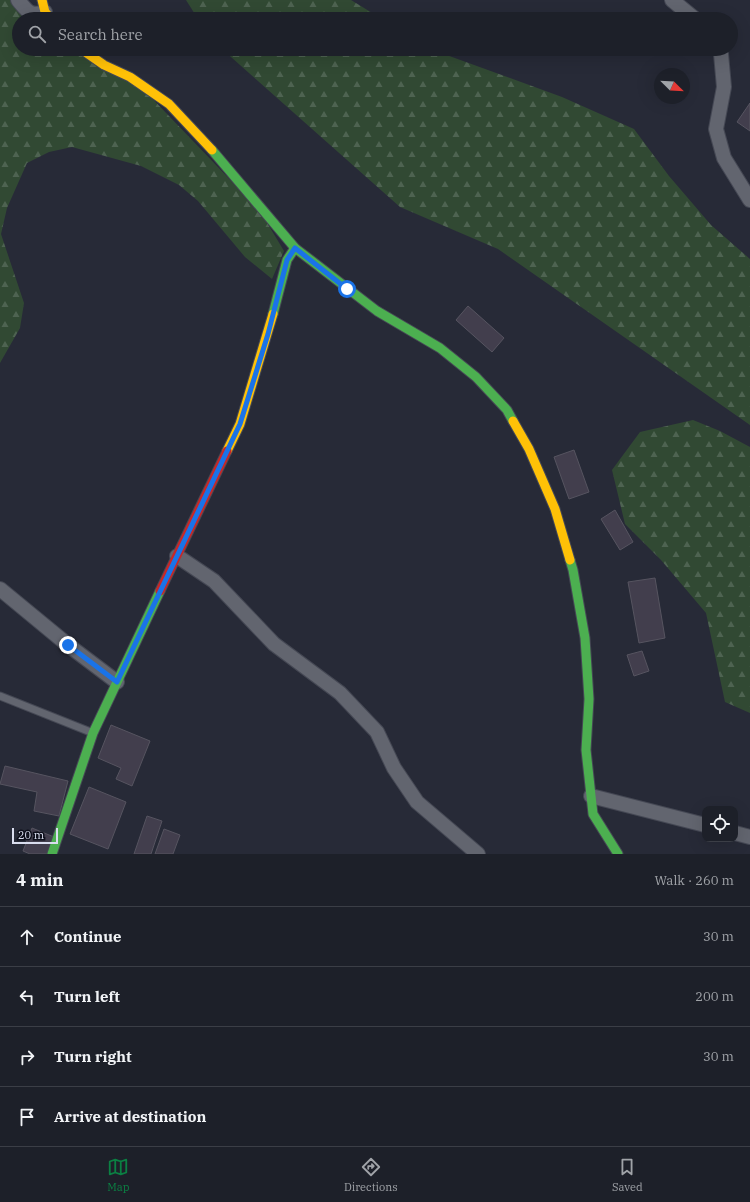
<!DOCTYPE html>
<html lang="en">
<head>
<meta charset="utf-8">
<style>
  :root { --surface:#1d2029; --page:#2a2d35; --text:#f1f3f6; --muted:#a0a3a8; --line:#3b3e46; --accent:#0b8043 }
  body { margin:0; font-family:"IBM Plex Serif",serif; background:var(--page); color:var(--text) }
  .controls { position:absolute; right:12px; bottom:12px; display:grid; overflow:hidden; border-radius:8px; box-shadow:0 4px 16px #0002 }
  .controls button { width:36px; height:36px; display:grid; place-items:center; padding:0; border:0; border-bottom:1px solid var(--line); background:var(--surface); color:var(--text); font:20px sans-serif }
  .compass { position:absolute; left:654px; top:68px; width:36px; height:36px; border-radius:50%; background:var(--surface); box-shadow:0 4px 16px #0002; rotate:114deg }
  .scale { position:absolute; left:12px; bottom:10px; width:46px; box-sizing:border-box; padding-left:4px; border:2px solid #d9ddee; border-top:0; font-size:11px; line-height:14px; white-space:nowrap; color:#d9ddee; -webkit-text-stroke:3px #0d0f1a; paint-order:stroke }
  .stop { position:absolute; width:12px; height:12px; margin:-9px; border:3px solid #1a73e8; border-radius:50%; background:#fff }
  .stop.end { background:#1a73e8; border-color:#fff; box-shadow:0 1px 4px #0008 }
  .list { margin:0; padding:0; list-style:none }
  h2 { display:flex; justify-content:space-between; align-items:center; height:52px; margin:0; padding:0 16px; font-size:17px }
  h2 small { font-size:13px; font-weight:400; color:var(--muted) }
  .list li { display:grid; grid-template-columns:26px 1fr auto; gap:12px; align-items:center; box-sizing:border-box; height:60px; padding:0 16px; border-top:1px solid var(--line) }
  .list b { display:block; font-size:15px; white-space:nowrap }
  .list em { font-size:13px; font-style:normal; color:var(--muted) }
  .icon { flex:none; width:22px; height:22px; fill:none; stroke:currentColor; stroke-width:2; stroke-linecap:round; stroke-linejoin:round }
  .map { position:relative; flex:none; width:750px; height:854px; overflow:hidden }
  .search { position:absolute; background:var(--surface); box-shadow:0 4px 16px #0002; left:12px; right:12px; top:12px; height:44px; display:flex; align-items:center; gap:10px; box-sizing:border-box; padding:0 14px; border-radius:22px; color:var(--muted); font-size:15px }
  .sheet { height:292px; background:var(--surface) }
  nav { display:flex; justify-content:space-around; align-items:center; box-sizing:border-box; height:56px; border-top:1px solid var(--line); background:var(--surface); font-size:11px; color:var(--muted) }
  nav a { display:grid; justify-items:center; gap:2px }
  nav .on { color:var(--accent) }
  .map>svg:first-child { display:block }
  .forest { fill:url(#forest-firs) }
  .building { fill:#423e4d; stroke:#565460 }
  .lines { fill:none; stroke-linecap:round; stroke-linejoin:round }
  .lane-casing { stroke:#454854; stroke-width:9 }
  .street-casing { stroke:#454854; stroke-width:16 }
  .fast-casing { stroke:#454854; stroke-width:11 }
  .slow-casing { stroke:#454854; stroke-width:11 }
  .jam-casing { stroke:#454854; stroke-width:11 }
  .lane { stroke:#62656f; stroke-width:7 }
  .street { stroke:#62656f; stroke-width:14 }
  .fast { stroke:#4caf50; stroke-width:9 }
  .slow { stroke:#ffc107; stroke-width:9 }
  .jam { stroke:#c62828; stroke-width:9 }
  .route { stroke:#1a73e8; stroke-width:5 }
</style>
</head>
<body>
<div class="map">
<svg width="750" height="854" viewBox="0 0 750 854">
  <defs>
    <pattern id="forest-firs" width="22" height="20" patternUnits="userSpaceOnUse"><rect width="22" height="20" fill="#314933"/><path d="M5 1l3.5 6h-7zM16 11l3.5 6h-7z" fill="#4e6351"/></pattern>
  </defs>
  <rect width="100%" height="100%" fill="#272a37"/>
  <!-- forest -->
  <g class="forest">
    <path d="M0,0H27L42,19H19V49H72L146,92L260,211L284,251L272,279L245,257L198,201L179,185L141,166L72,147L49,152L27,163L7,208L1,234L24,303L20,328L0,363Z"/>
    <path d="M186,0H351L382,19H198Z"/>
    <path d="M222,49H430L562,97L634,129L669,176L711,225L750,259V425L498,249L400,207Z"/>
    <path d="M693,420L720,431L750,447V713L725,702L706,613L661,560L625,524L612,470L640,432Z"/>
  </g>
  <!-- building -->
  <g class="building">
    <path d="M750,103V131L737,122Z"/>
    <path d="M468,306L504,338L492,352L456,320Z"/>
    <path d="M574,450L589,492L569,499L554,457Z"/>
    <path d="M615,510L633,542L620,550L601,519Z"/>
    <path d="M655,578L665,638L639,643L628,582Z"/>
    <path d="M642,651L649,671L634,676L627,655Z"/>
    <path d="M111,725L150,741L132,786L116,779L121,768L98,758Z"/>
    <path d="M5,766L68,781L59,816L34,811L37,792L0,784Z"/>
    <path d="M89,787L126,802L108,849L70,834Z"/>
    <path d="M147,816L162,821L151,854H134Z"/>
    <path d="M32,828L54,837L47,854H30L23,851Z"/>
    <path d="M164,829L180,835L173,854H155Z"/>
  </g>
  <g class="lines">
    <defs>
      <path id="lane" d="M0,696L93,733"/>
      <g id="street">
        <path d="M18,0C27,11 30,17 45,12"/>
        <path d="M672,0L695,19"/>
        <path d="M718,49L721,54L724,87L716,129L724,158L750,200"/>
        <path d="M177,556L214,581L274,644L340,693L377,732L394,768L417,802L478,854"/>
        <path d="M0,589L68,645L117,682"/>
        <path d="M591,796L705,825"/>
        <path d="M735,833L750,837"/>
      </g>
      <g id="fast">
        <path d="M212,150L295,248L377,311L440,348L476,377L507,410L513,421"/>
        <path d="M273,314L287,260L295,248"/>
        <path d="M570,560L573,570L585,638L589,699L586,750L593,814L618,854"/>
        <path d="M52,854L93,733L160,591"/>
      </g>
      <g id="slow">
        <path d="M42,0L45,12L51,19"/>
        <path d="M81,49L104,65L130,77L169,104L212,150"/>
        <path d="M513,421L529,449L555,509L570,560"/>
        <path d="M227,451L240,424L273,314"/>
      </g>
      <path id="jam" d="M160,591L227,451"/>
    </defs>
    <!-- lane casing -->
    <use href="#lane" class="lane-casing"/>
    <!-- street casing -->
    <use href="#street" class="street-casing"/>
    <!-- fast casing -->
    <use href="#fast" class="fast-casing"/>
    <!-- slow casing -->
    <use href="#slow" class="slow-casing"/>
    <!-- jam casing -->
    <use href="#jam" class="jam-casing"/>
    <!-- lane -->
    <use href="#lane" class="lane"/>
    <!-- street -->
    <use href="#street" class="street"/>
    <!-- fast -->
    <use href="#fast" class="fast"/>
    <!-- slow -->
    <use href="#slow" class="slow"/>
    <!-- jam -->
    <use href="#jam" class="jam"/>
  </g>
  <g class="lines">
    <!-- route -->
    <path class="route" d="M68,645L117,682L240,424L268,334L287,260L295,248L347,289"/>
  </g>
</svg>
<div class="controls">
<button><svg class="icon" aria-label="locate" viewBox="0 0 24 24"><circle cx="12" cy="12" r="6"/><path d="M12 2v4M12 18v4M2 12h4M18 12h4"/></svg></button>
</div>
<svg class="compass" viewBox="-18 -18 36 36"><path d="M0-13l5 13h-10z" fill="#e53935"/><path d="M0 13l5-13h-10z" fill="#a0a3a8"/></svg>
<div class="scale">20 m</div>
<div class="stop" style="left:347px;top:289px"></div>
<div class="stop end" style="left:68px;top:645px"></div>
<div class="search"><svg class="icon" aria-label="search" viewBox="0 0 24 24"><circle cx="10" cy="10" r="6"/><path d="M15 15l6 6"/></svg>Search here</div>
</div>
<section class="sheet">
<h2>4 min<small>Walk · 260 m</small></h2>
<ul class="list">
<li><svg class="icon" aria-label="ahead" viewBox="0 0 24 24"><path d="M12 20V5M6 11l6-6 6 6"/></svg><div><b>Continue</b></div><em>30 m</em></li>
<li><svg class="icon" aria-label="left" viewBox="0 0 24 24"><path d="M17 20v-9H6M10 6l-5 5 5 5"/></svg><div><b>Turn left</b></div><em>200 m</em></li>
<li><svg class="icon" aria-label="right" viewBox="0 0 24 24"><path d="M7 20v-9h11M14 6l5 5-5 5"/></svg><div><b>Turn right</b></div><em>30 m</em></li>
<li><svg class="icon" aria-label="arrive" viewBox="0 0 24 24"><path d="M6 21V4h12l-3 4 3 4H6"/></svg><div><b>Arrive at destination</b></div></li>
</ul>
</section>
<nav>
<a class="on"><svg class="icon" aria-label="map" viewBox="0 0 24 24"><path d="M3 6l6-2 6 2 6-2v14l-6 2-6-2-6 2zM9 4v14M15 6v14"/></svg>Map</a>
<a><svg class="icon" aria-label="directions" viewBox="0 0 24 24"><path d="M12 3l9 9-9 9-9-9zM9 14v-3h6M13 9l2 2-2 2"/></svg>Directions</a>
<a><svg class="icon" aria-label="saved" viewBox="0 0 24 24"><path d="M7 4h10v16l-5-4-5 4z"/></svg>Saved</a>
</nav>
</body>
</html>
